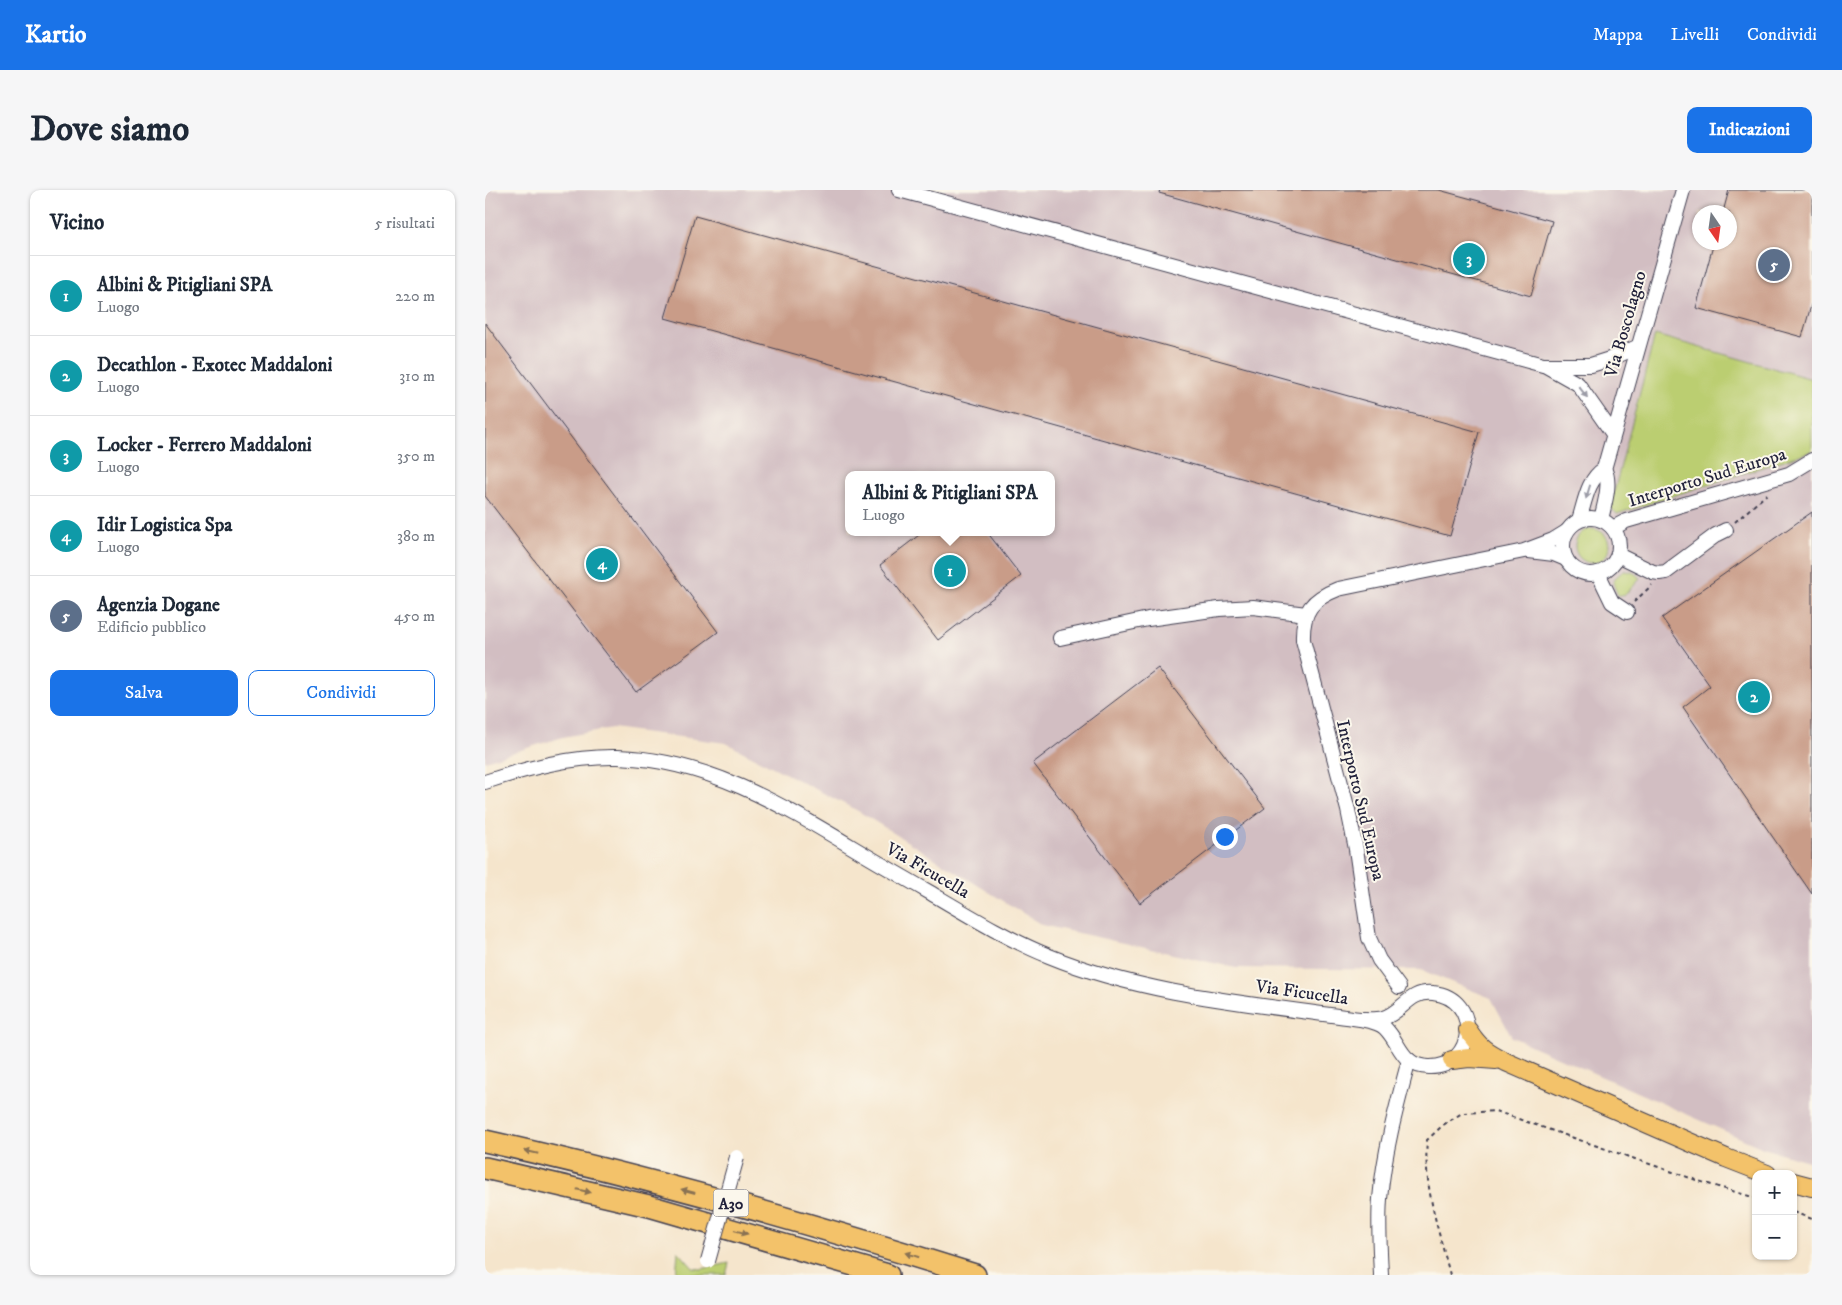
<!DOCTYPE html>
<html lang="it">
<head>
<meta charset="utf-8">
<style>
  :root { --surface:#fff; --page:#f6f6f7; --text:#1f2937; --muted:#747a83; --line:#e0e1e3; --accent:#1a73e8 }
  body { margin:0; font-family:"IM FELL DW Pica",serif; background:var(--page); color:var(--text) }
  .controls { position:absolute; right:15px; bottom:15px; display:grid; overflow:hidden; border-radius:10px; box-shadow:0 1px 4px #0004 }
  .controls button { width:45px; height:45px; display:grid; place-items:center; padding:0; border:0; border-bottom:1px solid var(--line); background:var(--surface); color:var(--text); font:25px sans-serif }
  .compass { position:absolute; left:1207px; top:15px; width:45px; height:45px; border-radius:50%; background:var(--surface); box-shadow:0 1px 4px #0004; rotate:167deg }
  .you { position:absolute; left:739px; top:646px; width:18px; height:18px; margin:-12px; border:4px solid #fff; border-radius:50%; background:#1a73e8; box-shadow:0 0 0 8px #1a73e833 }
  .badge { display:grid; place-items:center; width:32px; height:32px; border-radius:50%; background:var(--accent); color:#fff; font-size:16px; font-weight:700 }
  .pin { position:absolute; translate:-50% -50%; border:2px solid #fff; box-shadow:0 1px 5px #0006 }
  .popup { position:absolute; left:360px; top:281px; width:210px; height:65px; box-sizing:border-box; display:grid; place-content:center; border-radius:10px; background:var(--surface); filter:drop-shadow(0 1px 4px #0005); font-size:16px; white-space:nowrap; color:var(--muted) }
  .popup b { font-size:19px; color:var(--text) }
  .popup::after { content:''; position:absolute; left:50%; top:100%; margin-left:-10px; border:10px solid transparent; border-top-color:var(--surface) }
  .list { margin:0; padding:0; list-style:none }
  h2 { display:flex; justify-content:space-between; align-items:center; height:65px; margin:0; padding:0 20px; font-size:21px }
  h2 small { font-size:16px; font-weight:400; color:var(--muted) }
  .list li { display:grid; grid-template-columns:32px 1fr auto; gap:15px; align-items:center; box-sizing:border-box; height:80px; padding:0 20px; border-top:1px solid var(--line) }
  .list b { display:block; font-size:19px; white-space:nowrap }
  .list p { margin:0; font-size:16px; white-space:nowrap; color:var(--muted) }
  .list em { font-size:16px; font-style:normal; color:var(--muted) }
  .actions { display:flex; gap:10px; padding:15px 20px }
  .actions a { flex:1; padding:11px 0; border:1px solid var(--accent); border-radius:10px; text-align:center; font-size:18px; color:var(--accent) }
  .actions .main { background:var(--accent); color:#fff }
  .map { position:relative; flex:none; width:1327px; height:1085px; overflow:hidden; border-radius:10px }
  header { display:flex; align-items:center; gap:30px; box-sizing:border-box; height:70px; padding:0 25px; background:var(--accent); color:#fff }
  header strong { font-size:24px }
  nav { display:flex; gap:28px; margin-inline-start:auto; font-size:18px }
  .intro { display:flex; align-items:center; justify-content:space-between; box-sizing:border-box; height:120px; padding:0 30px }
  h1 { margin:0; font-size:35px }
  .button { padding:12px 22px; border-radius:10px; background:var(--accent); color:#fff; font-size:18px; font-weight:700 }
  main { display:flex; gap:30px; padding:0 30px }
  aside { flex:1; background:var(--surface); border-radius:10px; box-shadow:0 1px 4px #0004 }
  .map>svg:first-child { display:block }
  .industrial { fill:#d2bec2; fill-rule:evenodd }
  .green { fill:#bbce71; stroke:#6e7856 }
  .building { fill:#c99c88 }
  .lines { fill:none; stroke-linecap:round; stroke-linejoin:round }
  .minor-casing { stroke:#423f51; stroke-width:16 }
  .major-casing { stroke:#423f51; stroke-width:20 }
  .highway-casing { stroke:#423f51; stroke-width:24 }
  .path { stroke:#423f51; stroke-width:2; stroke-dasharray:4 4; stroke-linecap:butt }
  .minor { stroke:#fff; stroke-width:14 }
  .major { stroke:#f3c26a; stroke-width:18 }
  .highway { stroke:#f3c26a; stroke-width:21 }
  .minor-bridge-casing { stroke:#423f51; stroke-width:16; stroke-linecap:butt }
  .minor-bridge { stroke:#fff; stroke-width:14 }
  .oneway { fill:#9c9ca7 }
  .oneway2 { fill:#8a7252 }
  .labels { text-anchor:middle; stroke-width:4; stroke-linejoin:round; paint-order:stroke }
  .shield { fill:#fbf7ec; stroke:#636270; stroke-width:1 }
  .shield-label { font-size:16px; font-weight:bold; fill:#22223b }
  .street-label { font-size:18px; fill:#22223b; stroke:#fbf7ec }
</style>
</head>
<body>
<header>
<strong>Kartio</strong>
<nav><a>Mappa</a><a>Livelli</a><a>Condividi</a></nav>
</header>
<div class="intro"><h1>Dove siamo</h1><a class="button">Indicazioni</a></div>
<main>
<aside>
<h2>Vicino<small>5 risultati</small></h2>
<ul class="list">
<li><span class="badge" style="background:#0f9aa8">1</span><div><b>Albini &amp; Pitigliani SPA</b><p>Luogo</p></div><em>220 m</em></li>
<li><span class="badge" style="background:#0f9aa8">2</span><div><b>Decathlon - Exotec Maddaloni</b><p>Luogo</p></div><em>310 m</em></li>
<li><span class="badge" style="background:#0f9aa8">3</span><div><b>Locker - Ferrero Maddaloni</b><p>Luogo</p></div><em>350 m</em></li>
<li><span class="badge" style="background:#0f9aa8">4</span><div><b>Idir Logistica Spa</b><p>Luogo</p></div><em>380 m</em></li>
<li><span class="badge" style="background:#5c6f8a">5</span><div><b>Agenzia Dogane</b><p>Edificio pubblico</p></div><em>450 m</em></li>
</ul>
<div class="actions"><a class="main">Salva</a><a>Condividi</a></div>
</aside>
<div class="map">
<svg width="1327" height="1085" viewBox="0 0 1327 1085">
  <rect width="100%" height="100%" fill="#fbf7ec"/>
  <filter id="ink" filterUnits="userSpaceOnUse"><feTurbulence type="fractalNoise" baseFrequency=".02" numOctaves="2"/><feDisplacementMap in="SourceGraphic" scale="10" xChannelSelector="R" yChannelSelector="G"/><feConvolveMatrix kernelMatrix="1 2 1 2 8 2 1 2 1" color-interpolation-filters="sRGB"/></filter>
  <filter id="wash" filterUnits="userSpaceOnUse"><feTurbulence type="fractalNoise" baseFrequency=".0096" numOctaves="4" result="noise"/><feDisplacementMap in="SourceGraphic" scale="20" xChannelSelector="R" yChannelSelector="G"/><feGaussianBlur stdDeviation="1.12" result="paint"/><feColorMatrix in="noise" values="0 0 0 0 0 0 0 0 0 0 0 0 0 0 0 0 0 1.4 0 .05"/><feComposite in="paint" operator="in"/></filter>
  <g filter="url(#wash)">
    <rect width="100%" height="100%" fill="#f5e5cc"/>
    <!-- industrial -->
    <path class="industrial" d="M0,0H1327V972L1278,958L1027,847L1006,808L936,780L751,778L557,735L373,621L241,553L127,538L78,547L0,571ZM1214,22H1244V52H1214ZM364,285H566V342H364Z"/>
    <!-- green -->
    <g class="green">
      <path d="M1170,145L1327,189V261L1132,324L1125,317Z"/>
      <circle cx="1107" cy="356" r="17"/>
      <path d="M1139,381C1145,381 1152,383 1155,389L1139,406L1133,405C1127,393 1126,389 1139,381Z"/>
      <path d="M193,1061L208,1078L216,1079L244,1073L241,1085H191Z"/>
    </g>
    <g id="blocks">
      <!-- building -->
      <g class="building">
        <path d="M675,0H954L1067,31L1046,106L674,3Z"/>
        <path d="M1244,0H1327V112L1317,147L1211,118L1229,52H1244V22H1238Z"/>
        <path d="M210,26L994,242L965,346L180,128Z"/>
        <path d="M0,133L233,442L151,502L0,306Z"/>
        <path d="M1327,322V704L1198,517L1225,496L1177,428Z"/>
        <path d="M438,342H502L536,386L453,450L395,375Z"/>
        <path d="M673,478L780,618L655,713L548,573Z"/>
      </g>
    </g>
  </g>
  <g filter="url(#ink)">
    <use href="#blocks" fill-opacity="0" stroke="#423f51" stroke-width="1"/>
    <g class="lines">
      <defs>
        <g id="minor">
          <path d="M414,0L1058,175H1106L1125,169L1152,157"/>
          <path d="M1061,176L1093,194L1128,244"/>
          <circle cx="1106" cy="356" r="28"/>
          <path d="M1094,330C1100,312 1102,290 1119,279L1198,0"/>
          <path d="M1116,330C1119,315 1127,292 1119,279"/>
          <path d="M1128,338L1141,331L1304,284L1327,270"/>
          <path d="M1044,361L1069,364L1081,369"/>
          <path d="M1133,365L1168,382L1174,383L1181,382L1231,345L1241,340"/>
          <path d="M1113,383L1127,412L1142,422"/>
          <path d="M575,448L663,429L734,419L768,417L821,424"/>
          <path d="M0,592C43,578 87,566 133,567C221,570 294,613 367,657C392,672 418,687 444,702C483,725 522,749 564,766C662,806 771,814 875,829C883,831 894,832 900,838C916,854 916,876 944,877C991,878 997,808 948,803C924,800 917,823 898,828C891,830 882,829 875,829"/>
          <path d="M914,797L894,770L884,748L871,659L863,620L818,450C817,421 827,409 853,399L1039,361L1068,350L1081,342"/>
          <path d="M896,1085C895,1059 893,1034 895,1009C899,962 912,915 924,870"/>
        </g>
        <g id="major">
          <path d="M983,840C995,859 1002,862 1021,872L1241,968L1282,984"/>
          <path d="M967,870L984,868L1011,870"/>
          <path d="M1308,992L1327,997"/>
        </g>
        <g id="highway">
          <path d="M0,951C165,988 328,1034 490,1085"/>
          <path d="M0,978L164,1016L403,1085"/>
        </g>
      </defs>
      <!-- minor casing -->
      <use href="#minor" class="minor-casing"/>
      <!-- major casing -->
      <use href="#major" class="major-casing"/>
      <!-- highway casing -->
      <use href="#highway" class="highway-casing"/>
      <!-- path -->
      <g class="path">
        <path d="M1250,332L1282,304"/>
        <path d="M1149,412L1167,395"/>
        <path d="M1308,1022L1327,1029"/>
        <path d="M965,1085C954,1041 938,996 942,950L958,935L977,923L1010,921L1220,993L1271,1008"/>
      </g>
      <!-- minor -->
      <use href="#minor" class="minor"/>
      <!-- major -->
      <use href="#major" class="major"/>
      <!-- highway -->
      <use href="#highway" class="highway"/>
      <defs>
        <path id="minor-bridge" d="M223,1071L252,967"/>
      </defs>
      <!-- minor-bridge casing -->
      <use href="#minor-bridge" class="minor-bridge-casing"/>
      <!-- minor-bridge -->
      <use href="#minor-bridge" class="minor-bridge"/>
    </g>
    <!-- one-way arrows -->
    <defs><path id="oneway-solid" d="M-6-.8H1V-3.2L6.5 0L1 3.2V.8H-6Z" transform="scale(1.25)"/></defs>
    <g class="oneway">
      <use href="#oneway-solid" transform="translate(1098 202) rotate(52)"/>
      <use href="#oneway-solid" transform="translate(1103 302) rotate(107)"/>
    </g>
    <g class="oneway2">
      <use href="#oneway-solid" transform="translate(46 962) rotate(-167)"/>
      <use href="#oneway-solid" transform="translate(99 1001) rotate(13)"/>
      <use href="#oneway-solid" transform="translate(203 1001) rotate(-165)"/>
      <use href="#oneway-solid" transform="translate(256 1042) rotate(16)"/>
      <use href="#oneway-solid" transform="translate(427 1065) rotate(-163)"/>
    </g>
  </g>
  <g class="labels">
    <!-- shield labels -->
    <rect class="shield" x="228.5" y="999.5" width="35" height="27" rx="4"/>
    <g class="shield-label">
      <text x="246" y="1019">A30</text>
    </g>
    <!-- street labels -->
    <g class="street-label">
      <text transform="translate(1140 134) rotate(-74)" y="6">Via Boscolagno</text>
      <text transform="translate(1222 287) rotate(-17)" y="6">Interporto Sud Europa</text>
      <text transform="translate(876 610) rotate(77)" y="6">Interporto Sud Europa</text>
      <text transform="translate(443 680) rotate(30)" y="6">Via Ficucella</text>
      <text transform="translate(817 802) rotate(8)" y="6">Via Ficucella</text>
    </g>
  </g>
</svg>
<div class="controls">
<button>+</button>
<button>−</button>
</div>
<svg class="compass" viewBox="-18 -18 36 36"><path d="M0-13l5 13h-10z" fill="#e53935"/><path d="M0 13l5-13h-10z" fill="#747a83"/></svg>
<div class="you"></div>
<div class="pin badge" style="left:465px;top:381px;background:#0f9aa8">1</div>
<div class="popup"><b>Albini &amp; Pitigliani SPA</b>Luogo</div>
<div class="pin badge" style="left:1269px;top:507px;background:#0f9aa8">2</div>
<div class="pin badge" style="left:984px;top:69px;background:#0f9aa8">3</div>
<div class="pin badge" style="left:117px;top:374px;background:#0f9aa8">4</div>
<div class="pin badge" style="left:1289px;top:75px;background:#5c6f8a">5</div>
</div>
</main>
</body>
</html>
